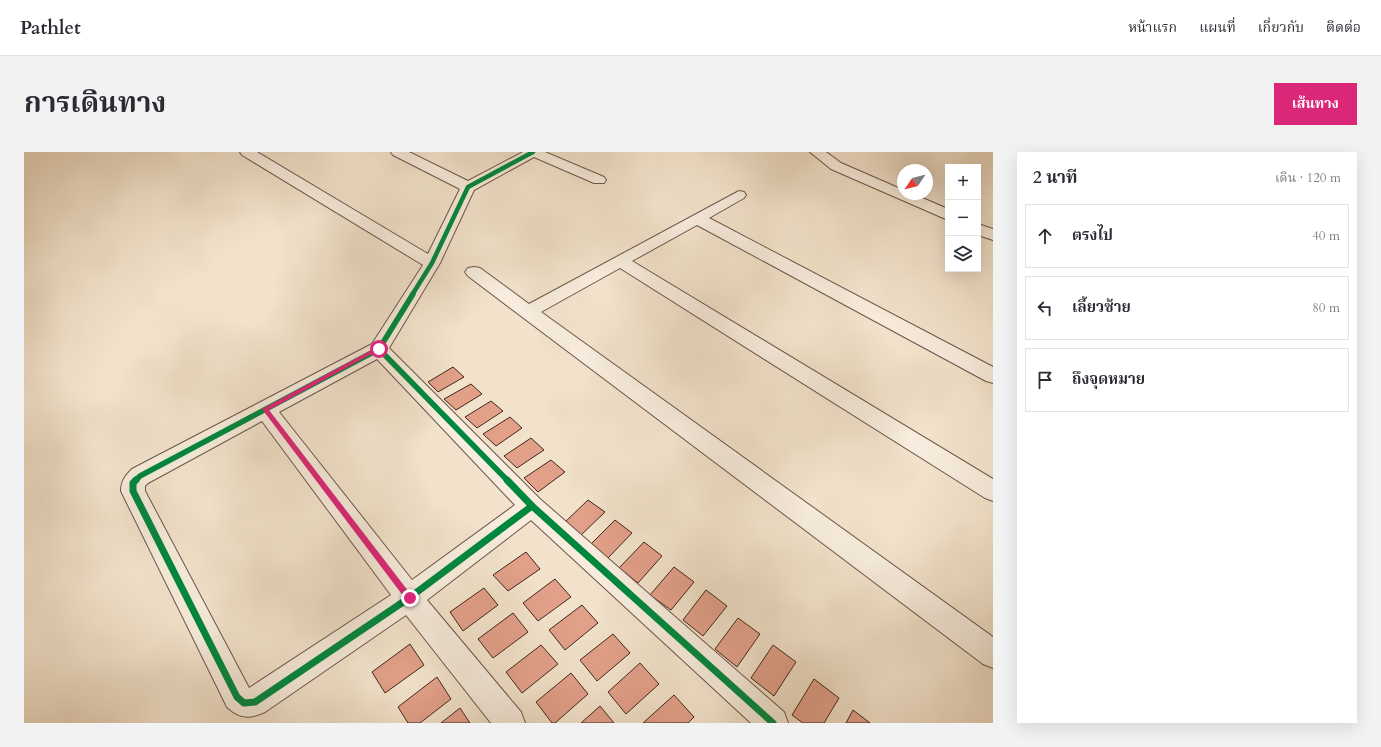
<!DOCTYPE html>
<html lang="th">
<head>
<meta charset="utf-8">
<style>
  :root { --surface:#fff; --page:#f2f2f3; --text:#2b2b33; --muted:#7c7c81; --line:#e1e1e2; --accent:#db2777 }
  body { margin:0; font-family:Cardo,"Noto Serif Thai",serif; background:var(--page); color:var(--text) }
  .controls { position:absolute; right:12px; top:12px; display:grid; overflow:hidden; border-radius:0px; box-shadow:0 4px 16px #0002 }
  .controls button { width:36px; height:36px; display:grid; place-items:center; padding:0; border:0; border-bottom:1px solid var(--line); background:var(--surface); color:var(--text); font:20px sans-serif }
  .compass { position:absolute; left:873px; top:12px; width:36px; height:36px; border-radius:50%; background:var(--surface); box-shadow:0 4px 16px #0002; rotate:235deg }
  .stop { position:absolute; width:12px; height:12px; margin:-9px; border:3px solid #db2777; border-radius:50%; background:#fff }
  .stop.end { background:#db2777; border-color:#fff; box-shadow:0 1px 4px #0008 }
  .list { margin:0; padding:0; list-style:none }
  h2 { display:flex; justify-content:space-between; align-items:center; height:52px; margin:0; padding:0 16px; font-size:17px }
  h2 small { font-size:13px; font-weight:400; color:var(--muted) }
  .list li { display:grid; grid-template-columns:26px 1fr auto; gap:12px; align-items:center; box-sizing:border-box; height:64px; margin:0 8px 8px; padding:0 8px; border:1px solid var(--line); border-radius:0px }
  .list b { display:block; font-size:15px; white-space:nowrap }
  .list em { font-size:13px; font-style:normal; color:var(--muted) }
  .icon { flex:none; width:22px; height:22px; fill:none; stroke:currentColor; stroke-width:2; stroke-linecap:round; stroke-linejoin:round }
  .map { position:relative; flex:none; width:969px; height:571px; overflow:hidden; border-radius:0px }
  header { display:flex; align-items:center; gap:24px; box-sizing:border-box; height:56px; padding:0 20px; background:var(--surface); border-bottom:1px solid var(--line) }
  header strong { font-size:19px }
  nav { display:flex; gap:22px; margin-inline-start:auto; font-size:14px }
  .intro { display:flex; align-items:center; justify-content:space-between; box-sizing:border-box; height:96px; padding:0 24px }
  h1 { margin:0; font-size:28px }
  .button { padding:10px 18px; border-radius:0px; background:var(--accent); color:#fff; font-size:14px; font-weight:700 }
  main { display:flex; gap:24px; padding:0 24px }
  aside { flex:1; background:var(--surface); border-radius:0px; box-shadow:0 4px 16px #0002 }
  .map>svg:first-child { display:block }
  .building { fill:#e2a089; stroke:#41261c }
  .lines { fill:none; stroke-linecap:round; stroke-linejoin:round }
  .street-casing { stroke:#6d5548; stroke-width:2 }
  .street { fill:#f7ecdd; fill-rule:evenodd }
  .cycleway-far2-casing { stroke:#f7ecdd; stroke-width:6 }
  .cycleway-far1-casing { stroke:#f7ecdd; stroke-width:8 }
  .cycleway-casing { stroke:#f7ecdd; stroke-width:10 }
  .cycleway-far2 { stroke:#00873e; stroke-width:4.5 }
  .cycleway-far1 { stroke:#00873e; stroke-width:5.5 }
  .cycleway { stroke:#00873e; stroke-width:7 }
  .route { fill:#db2777 }
</style>
</head>
<body>
<header>
<strong>Pathlet</strong>
<nav><a>หน้าแรก</a><a>แผนที่</a><a>เกี่ยวกับ</a><a>ติดต่อ</a></nav>
</header>
<div class="intro"><h1>การเดินทาง</h1><a class="button">เส้นทาง</a></div>
<main>
<div class="map">
<svg width="969" height="571" viewBox="0 0 969 571">
  <rect width="100%" height="100%" fill="#f2e2cb"/>
  <filter id="stains"><feTurbulence type="fractalNoise" baseFrequency=".005" numOctaves="4"/><feColorMatrix values="0 0 0 0 .2 0 0 0 0 .09 0 0 0 0 .02 0 0 0 .5 -.17"/></filter>
  <radialGradient id="worn" r=".72"><stop offset=".6" stop-color="#630" stop-opacity="0"/><stop offset="1" stop-color="#630" stop-opacity=".3"/></radialGradient>
  <!-- building -->
  <g class="building">
    <path d="M429,215L440,225L414,240L404,230Z"/>
    <path d="M447,232L458,242L432,258L420,247Z"/>
    <path d="M467,249L479,259L453,276L441,265Z"/>
    <path d="M486,265L498,276L472,294L459,282Z"/>
    <path d="M507,286L520,298L493,316L480,304Z"/>
    <path d="M527,308L541,320L514,340L500,326Z"/>
    <path d="M564,348L581,360L556,384L540,371Z"/>
    <path d="M591,368L608,381L584,406L566,393Z"/>
    <path d="M620,390L638,404L614,431L595,416Z"/>
    <path d="M502,400L516,417L484,439L469,423Z"/>
    <path d="M650,415L670,430L647,458L626,443Z"/>
    <path d="M531,427L547,445L514,469L499,451Z"/>
    <path d="M460,436L474,453L439,479L426,460Z"/>
    <path d="M682,438L703,454L679,484L659,468Z"/>
    <path d="M558,453L574,471L541,498L525,478Z"/>
    <path d="M489,461L504,480L469,506L454,487Z"/>
    <path d="M714,466L736,482L713,515L691,497Z"/>
    <path d="M589,482L606,501L573,529L556,508Z"/>
    <path d="M386,492L400,513L361,541L348,520Z"/>
    <path d="M517,493L534,512L498,541L482,520Z"/>
    <path d="M749,493L772,510L750,544L727,526Z"/>
    <path d="M616,511L635,532L602,562L584,540Z"/>
    <path d="M547,521L564,542L531,571H528L512,550Z"/>
    <path d="M413,525L427,547L396,571H384L374,555Z"/>
    <path d="M790,527L815,546L800,571H779L768,563Z"/>
    <path d="M650,543L670,565L664,571H619Z"/>
    <path d="M576,554L590,571H557Z"/>
    <path d="M436,556L446,571H417Z"/>
    <path d="M829,558L846,571H822Z"/>
  </g>
  <g class="lines">
    <defs>
      <g id="street">
        <path d="M216,0H233L404,102L436,37L369,3L367,0H385L444,29L499,0H521L580,25L582,28L580,31H570L510,5L450,38L416,111L365,196L516,347L760,560L764,571H727L507,368L403,448L497,560L501,571H467L382,463L241,560C226,567 216,567 203,555L97,339C97,329 101,324 108,317L348,192L399,113L218,3ZM353,207L491,353L388,428L255,260ZM238,269L367,443L225,536L121,339V334L124,331Z"/>
        <path d="M786,0H802L817,11L879,38V42H889L924,57V68L807,17Z"/>
        <path d="M715,39L720,40L722,43L720,46L685,66L969,215V231L962,229L673,73L608,109L969,327V349L961,346L596,116L517,160L969,485V516L959,512L444,124L441,120L444,116L450,115L456,116L505,152Z"/>
        <path d="M954,72L969,77V88L954,83Z"/>
      </g>
    </defs>
    <!-- street casing -->
    <use href="#street" class="street-casing"/>
    <!-- street -->
    <use href="#street" class="street"/>
    <defs>
      <path id="cycleway-far2" d="M388,143L408,111L444,35L509,0"/>
      <g id="cycleway-far1">
        <path d="M389,142L355,197L484,329"/>
        <path d="M111,329L116,324L355,197"/>
      </g>
      <g id="cycleway">
        <path d="M112,328L109,331V339L213,545L220,551L231,550L385,446L508,354"/>
        <path d="M483,328L508,354L749,571"/>
      </g>
    </defs>
    <!-- cycleway-far2 casing -->
    <use href="#cycleway-far2" class="cycleway-far2-casing"/>
    <!-- cycleway-far1 casing -->
    <use href="#cycleway-far1" class="cycleway-far1-casing"/>
    <!-- cycleway casing -->
    <use href="#cycleway" class="cycleway-casing"/>
    <!-- cycleway-far2 -->
    <use href="#cycleway-far2" class="cycleway-far2"/>
    <!-- cycleway-far1 -->
    <use href="#cycleway-far1" class="cycleway-far1"/>
    <!-- cycleway -->
    <use href="#cycleway" class="cycleway"/>
  </g>
  <!-- route -->
  <path class="route" d="M353,195L357,197L245,258L388,444L389,446L386,450L383,449L238,257Z"/>
  <rect width="100%" height="100%" filter="url(#stains)"/>
  <rect width="100%" height="100%" fill="url(#worn)"/>
</svg>
<div class="controls">
<button>+</button>
<button>−</button>
<button><svg class="icon" aria-label="layers" viewBox="0 0 24 24"><path d="M12 4l9 5-9 5-9-5zM3 14l9 5 9-5"/></svg></button>
</div>
<svg class="compass" viewBox="-18 -18 36 36"><path d="M0-13l5 13h-10z" fill="#e53935"/><path d="M0 13l5-13h-10z" fill="#7c7c81"/></svg>
<div class="stop" style="left:355px;top:197px"></div>
<div class="stop end" style="left:386px;top:446px"></div>
</div>
<aside>
<h2>2 นาที<small>เดิน · 120 m</small></h2>
<ul class="list">
<li><svg class="icon" aria-label="ahead" viewBox="0 0 24 24"><path d="M12 20V5M6 11l6-6 6 6"/></svg><div><b>ตรงไป</b></div><em>40 m</em></li>
<li><svg class="icon" aria-label="left" viewBox="0 0 24 24"><path d="M17 20v-9H6M10 6l-5 5 5 5"/></svg><div><b>เลี้ยวซ้าย</b></div><em>80 m</em></li>
<li><svg class="icon" aria-label="arrive" viewBox="0 0 24 24"><path d="M6 21V4h12l-3 4 3 4H6"/></svg><div><b>ถึงจุดหมาย</b></div></li>
</ul>
</aside>
</main>
</body>
</html>
